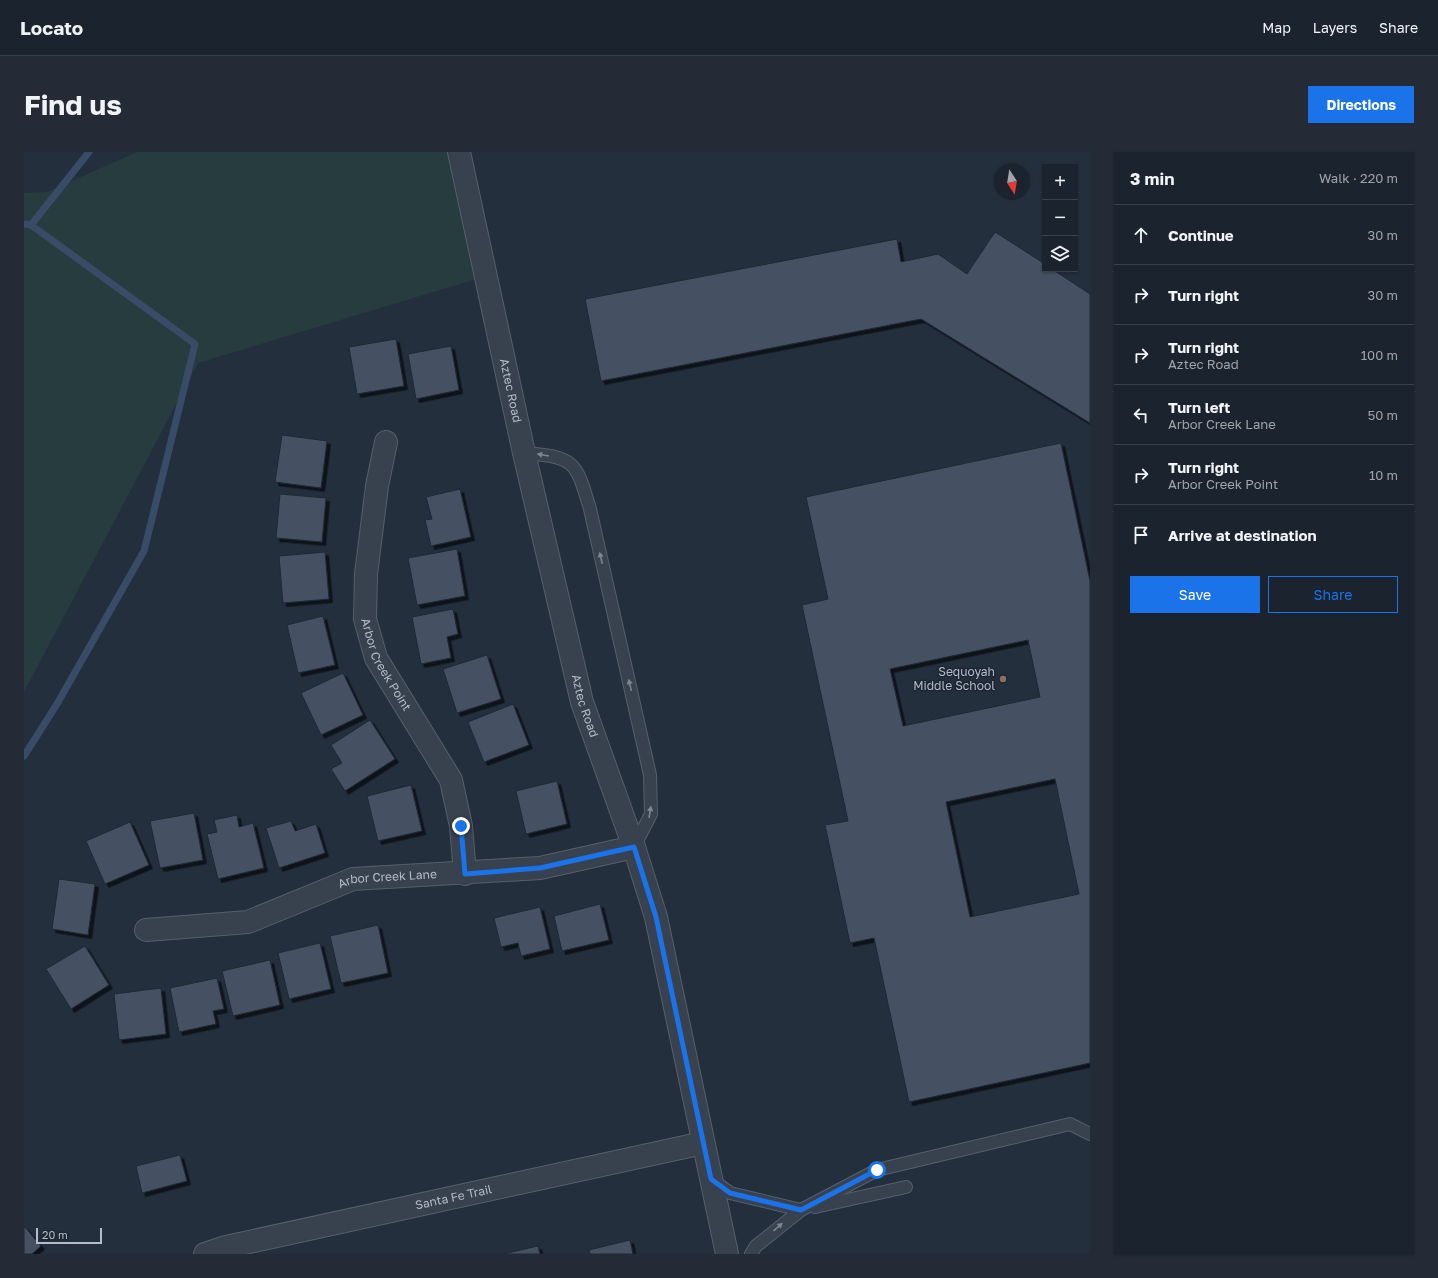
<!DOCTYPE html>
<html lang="en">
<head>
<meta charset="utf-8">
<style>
  :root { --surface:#1b232e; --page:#242b36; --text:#f1f3f6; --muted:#a0a4aa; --line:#39404a; --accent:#1a73e8 }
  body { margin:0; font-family:"Golos Text",sans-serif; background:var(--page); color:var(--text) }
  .controls { position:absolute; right:12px; top:12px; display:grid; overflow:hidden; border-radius:0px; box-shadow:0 1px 3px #0004 }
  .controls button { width:36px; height:36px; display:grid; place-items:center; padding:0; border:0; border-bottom:1px solid var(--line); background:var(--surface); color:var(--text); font:20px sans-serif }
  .compass { position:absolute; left:970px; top:12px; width:36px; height:36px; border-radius:50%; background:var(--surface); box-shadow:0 1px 3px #0004; rotate:168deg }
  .scale { position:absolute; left:12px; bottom:10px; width:66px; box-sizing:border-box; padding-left:4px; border:2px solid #b4bcc9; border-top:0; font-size:11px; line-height:14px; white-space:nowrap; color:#b4bcc9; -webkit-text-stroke:3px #1d2633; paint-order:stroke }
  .stop { position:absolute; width:12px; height:12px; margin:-9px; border:3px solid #1a73e8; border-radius:50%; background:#fff }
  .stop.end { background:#1a73e8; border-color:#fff; box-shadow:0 1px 4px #0008 }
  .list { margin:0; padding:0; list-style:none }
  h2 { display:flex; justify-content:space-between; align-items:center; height:52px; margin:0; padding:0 16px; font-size:17px }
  h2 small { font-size:13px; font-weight:400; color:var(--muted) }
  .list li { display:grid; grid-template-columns:26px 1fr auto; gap:12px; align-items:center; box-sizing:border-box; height:60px; padding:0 16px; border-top:1px solid var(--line) }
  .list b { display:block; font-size:15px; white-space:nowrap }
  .list p { margin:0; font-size:13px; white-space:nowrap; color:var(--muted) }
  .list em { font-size:13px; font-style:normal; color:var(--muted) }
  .actions { display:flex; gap:8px; padding:12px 16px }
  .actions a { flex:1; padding:9px 0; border:1px solid var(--accent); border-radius:0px; text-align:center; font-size:14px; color:var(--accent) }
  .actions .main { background:var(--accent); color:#fff }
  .icon { flex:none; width:22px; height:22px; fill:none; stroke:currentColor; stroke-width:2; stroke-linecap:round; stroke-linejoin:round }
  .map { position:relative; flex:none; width:1066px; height:1102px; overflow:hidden; border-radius:0px }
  header { display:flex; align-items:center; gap:24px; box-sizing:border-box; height:56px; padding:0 20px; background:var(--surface); border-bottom:1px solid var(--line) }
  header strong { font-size:19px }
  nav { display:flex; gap:22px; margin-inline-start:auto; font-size:14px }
  .intro { display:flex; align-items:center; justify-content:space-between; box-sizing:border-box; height:96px; padding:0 24px }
  h1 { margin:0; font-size:28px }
  .button { padding:10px 18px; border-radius:0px; background:var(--accent); color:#fff; font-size:14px; font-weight:700 }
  main { display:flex; gap:24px; padding:0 24px }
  aside { flex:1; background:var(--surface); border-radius:0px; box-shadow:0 1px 3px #0004 }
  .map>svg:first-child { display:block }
  .green { fill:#263c3f }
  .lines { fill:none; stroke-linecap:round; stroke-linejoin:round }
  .stream { stroke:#394c67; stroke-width:7 }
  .building { fill:#455162; stroke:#1f2835; fill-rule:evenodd; filter:url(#shadow) }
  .service-casing { stroke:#565f6c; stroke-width:14 }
  .minor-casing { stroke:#565f6c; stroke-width:24 }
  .service { stroke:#38414e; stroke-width:12 }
  .minor { stroke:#38414e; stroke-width:22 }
  .oneway { fill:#7c8592 }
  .route { stroke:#1a73e8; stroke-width:5 }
  .education-dot { fill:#8d6e63; stroke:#1d2633; stroke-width:1.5 }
  .labels { text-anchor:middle; stroke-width:3; stroke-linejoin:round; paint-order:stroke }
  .street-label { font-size:12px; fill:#b4bcc9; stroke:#1d2633 }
  .poi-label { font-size:12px; fill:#b4bcc9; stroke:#1d2633; text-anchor:end }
</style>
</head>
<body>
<header>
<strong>Locato</strong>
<nav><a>Map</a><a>Layers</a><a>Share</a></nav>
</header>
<div class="intro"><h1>Find us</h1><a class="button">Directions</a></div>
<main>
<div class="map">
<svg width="1066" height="1102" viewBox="0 0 1066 1102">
  <defs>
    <filter id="shadow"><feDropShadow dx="3.5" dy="3.5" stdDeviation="0" flood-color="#0009"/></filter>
  </defs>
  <rect width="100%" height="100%" fill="#242f3e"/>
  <!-- green -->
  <path class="green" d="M113,0H440L466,123L174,211L0,540V41L23,40Z"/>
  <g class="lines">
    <!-- stream -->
    <g class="stream">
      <path d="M0,72L7,73L171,192L120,399L33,552L0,604"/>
      <path d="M7,73L65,0"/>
    </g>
  </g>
  <!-- building -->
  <g class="building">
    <path d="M971,80L1021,112V117H1028L1066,142V271L897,167L577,229L561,147L873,87L877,110L914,102L943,122Z"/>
    <path d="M372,187L380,234L333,242L325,195Z"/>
    <path d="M427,194L435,238L392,247L384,202Z"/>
    <path d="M258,283L303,289L297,336L251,330Z"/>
    <path d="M1037,291L1066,429V911L885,950L850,786L826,791L801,673L824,669L778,453L804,447L782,345ZM1004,488L1016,545L879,574L866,517ZM1031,627L1055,742L946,765L922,650Z"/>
    <path d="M436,337L447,385L407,394L401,368L408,367L402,345Z"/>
    <path d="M256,342L302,346L298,390L252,386Z"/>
    <path d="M433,397L441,444L393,453L384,406Z"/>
    <path d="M301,400L305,447L259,451L255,404Z"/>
    <path d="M429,457L434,482L423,485L427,506L397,512L388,465Z"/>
    <path d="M299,464L311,513L274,521L263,473Z"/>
    <path d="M463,503L477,547L433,561L419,517Z"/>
    <path d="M319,521L339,563L297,583L277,541Z"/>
    <path d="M489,552L505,593L460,610L444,570Z"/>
    <path d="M346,568L371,607L321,639L307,617L318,611L307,593Z"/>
    <path d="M533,629L543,672L502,682L492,639Z"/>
    <path d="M387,633L398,679L354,689L343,644Z"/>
    <path d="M170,661L179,708L136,716L126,669Z"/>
    <path d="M213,663L215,675L229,671L240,716L194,727L183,682L193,680L190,668Z"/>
    <path d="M267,669L271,679L292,672L301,701L255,716L242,676Z"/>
    <path d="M106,670L125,713L81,732L62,689Z"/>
    <path d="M35,727L71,732L64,783L28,777Z"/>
    <path d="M576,752L585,788L538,799L530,764Z"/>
    <path d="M516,755L526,797L497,804L494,791L477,795L470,766Z"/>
    <path d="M354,773L364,821L317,831L306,784Z"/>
    <path d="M296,791L307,837L265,847L254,801Z"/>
    <path d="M61,794L85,833L47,857L22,817Z"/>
    <path d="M246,808L256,853L209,864L198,819Z"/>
    <path d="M193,826L200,857L189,859L192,872L155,880L146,836Z"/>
    <path d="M137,836L142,882L95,888L90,842Z"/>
    <path d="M156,1003L163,1029L118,1041L112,1014Z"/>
    <path d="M0,1074L17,1094L8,1102H0Z"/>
    <path d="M606,1088L609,1102H566L565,1098Z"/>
    <path d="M514,1094L516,1102H479Z"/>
  </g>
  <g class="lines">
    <defs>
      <g id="service">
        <path d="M500,301C552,305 552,310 566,357L626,623L627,662L610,695"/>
        <path d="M687,1027L706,1041L777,1058L732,1094L727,1102"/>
        <path d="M791,1055L882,1035"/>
        <path d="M777,1058L853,1018L1046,972L1066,982"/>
      </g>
      <g id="minor">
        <path id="s1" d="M435,0L500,301L558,550L610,695L632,765L703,1102"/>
        <path id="s2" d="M362,290L353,334L342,422L341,467L352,506L427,628L437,674L441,722"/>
        <path id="s3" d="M122,778L224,770L329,727L516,716L610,695"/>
        <path id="s4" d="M181,1102L202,1095L679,991"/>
      </g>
    </defs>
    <!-- service casing -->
    <use href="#service" class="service-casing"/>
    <!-- minor casing -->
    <use href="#minor" class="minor-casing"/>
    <!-- service -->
    <use href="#service" class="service"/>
    <!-- minor -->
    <use href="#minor" class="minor"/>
  </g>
  <!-- one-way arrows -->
  <defs><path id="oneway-solid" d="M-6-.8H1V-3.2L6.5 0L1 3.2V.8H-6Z"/></defs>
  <g class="oneway">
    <use href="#oneway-solid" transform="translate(519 303) rotate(-170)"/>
    <use href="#oneway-solid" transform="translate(577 406) rotate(-103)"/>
    <use href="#oneway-solid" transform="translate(606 533) rotate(-103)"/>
    <use href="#oneway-solid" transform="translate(626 660) rotate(-81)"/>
    <use href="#oneway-solid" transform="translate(754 1075) rotate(-41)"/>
  </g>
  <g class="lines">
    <!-- route -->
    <path class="route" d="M437,674L441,722L516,716L610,695L632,765L687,1027L706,1041L777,1058L853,1018"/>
  </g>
  <!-- markers -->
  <circle class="education-dot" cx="979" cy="527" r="4"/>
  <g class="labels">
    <!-- street labels -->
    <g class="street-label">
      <text dy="4" stroke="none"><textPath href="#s1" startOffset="244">Aztec Road</textPath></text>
      <text dy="4" stroke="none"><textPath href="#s2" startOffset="229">Arbor Creek Point</textPath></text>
      <text dy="4" stroke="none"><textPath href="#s1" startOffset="568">Aztec Road</textPath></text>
      <text dy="4" stroke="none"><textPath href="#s3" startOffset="250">Arbor Creek Lane</textPath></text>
      <text dy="4" stroke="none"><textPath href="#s4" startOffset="255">Santa Fe Trail</textPath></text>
    </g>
    <!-- poi labels -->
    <g class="poi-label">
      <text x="971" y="524">Sequoyah<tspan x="971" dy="14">Middle School</tspan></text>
    </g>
  </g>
</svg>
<div class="controls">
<button>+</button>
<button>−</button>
<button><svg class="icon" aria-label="layers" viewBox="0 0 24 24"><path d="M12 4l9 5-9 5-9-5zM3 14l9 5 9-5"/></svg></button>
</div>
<svg class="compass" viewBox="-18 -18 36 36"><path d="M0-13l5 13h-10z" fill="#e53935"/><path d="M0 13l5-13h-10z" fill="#a0a4aa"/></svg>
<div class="scale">20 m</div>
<div class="stop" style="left:853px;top:1018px"></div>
<div class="stop end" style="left:437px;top:674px"></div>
</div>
<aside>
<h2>3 min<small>Walk · 220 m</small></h2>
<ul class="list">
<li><svg class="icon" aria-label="ahead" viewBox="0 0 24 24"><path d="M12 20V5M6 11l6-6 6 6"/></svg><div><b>Continue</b></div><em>30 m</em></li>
<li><svg class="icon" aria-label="right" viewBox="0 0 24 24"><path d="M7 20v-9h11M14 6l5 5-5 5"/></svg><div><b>Turn right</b></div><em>30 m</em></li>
<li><svg class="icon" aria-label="right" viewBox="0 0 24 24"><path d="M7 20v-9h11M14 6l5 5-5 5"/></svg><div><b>Turn right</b><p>Aztec Road</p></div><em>100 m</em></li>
<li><svg class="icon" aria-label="left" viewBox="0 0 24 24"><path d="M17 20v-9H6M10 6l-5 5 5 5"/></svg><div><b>Turn left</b><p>Arbor Creek Lane</p></div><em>50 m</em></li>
<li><svg class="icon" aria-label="right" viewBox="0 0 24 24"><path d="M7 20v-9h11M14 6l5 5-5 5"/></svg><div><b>Turn right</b><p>Arbor Creek Point</p></div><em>10 m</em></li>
<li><svg class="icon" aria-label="arrive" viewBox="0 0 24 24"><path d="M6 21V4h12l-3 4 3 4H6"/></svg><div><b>Arrive at destination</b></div></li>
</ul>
<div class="actions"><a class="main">Save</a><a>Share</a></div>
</aside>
</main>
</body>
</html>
